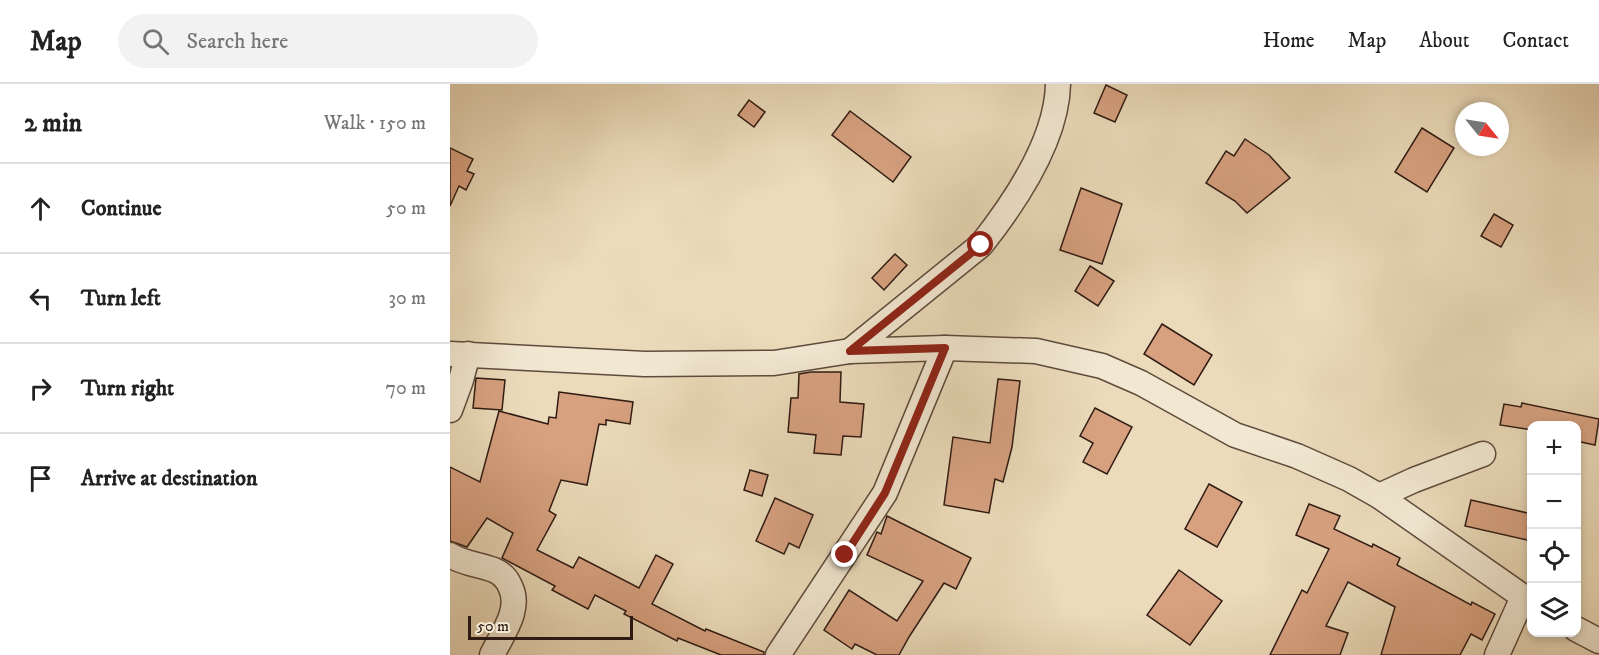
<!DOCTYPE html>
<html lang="en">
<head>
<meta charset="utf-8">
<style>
  :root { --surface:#fff; --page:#f2f2f2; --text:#222; --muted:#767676; --line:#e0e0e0 }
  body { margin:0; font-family:"IM FELL DW Pica",serif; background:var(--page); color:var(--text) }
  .controls { position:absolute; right:18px; bottom:18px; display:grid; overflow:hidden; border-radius:12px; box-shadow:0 3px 9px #0003 }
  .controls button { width:54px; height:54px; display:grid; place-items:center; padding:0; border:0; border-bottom:2px solid var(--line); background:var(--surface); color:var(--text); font:30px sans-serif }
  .compass { position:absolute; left:1005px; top:18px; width:54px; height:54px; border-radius:50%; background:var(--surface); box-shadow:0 3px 9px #0003; rotate:120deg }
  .scale { position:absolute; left:18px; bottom:15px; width:165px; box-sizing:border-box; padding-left:6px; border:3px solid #2f1b13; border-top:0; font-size:16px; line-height:21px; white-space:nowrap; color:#2f1b13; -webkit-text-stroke:4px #f2e8d2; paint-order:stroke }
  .stop { position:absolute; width:18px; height:18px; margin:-14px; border:4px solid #8f2418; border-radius:50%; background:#fff }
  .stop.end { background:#8f2418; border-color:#fff; box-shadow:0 2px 6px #0008 }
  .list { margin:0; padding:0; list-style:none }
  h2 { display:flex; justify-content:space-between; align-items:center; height:78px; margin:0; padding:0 24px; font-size:26px }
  h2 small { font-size:20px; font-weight:400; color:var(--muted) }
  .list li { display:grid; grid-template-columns:39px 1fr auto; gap:18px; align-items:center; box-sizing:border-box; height:90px; padding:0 24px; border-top:2px solid var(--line) }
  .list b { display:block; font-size:22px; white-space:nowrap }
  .list em { font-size:20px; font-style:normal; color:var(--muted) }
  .icon { flex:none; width:33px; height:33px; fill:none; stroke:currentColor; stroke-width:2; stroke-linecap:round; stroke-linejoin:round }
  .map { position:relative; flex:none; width:1149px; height:571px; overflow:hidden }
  header { display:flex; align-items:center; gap:36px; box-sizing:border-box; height:84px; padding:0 30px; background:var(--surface); border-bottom:2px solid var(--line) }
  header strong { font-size:28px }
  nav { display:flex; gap:33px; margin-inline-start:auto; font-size:21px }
  .search { width:420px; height:54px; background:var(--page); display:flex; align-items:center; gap:15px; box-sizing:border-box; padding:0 21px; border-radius:33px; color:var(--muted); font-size:22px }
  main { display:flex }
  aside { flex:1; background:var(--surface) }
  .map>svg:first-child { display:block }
  .building { fill:#d7a180; stroke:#2f1b13; stroke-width:1.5 }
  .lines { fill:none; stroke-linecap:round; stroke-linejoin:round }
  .minor-casing { stroke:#5e4b3d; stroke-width:27 }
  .minor { stroke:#f2e8d2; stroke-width:24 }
  .route { stroke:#8f2418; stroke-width:8 }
</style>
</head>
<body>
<header>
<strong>Map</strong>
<div class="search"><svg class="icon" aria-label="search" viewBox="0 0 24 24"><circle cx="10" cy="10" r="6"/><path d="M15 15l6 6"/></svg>Search here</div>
<nav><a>Home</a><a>Map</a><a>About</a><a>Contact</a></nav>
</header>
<main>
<aside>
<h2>2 min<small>Walk · 150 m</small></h2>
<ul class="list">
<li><svg class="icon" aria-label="ahead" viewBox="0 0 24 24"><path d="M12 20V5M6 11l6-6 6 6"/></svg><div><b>Continue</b></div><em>50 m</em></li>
<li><svg class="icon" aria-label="left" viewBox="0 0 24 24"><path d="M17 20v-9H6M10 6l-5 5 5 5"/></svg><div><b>Turn left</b></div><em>30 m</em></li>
<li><svg class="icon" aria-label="right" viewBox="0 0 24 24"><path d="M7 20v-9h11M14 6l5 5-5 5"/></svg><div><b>Turn right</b></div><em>70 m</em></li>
<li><svg class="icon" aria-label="arrive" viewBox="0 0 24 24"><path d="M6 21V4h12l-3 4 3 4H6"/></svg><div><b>Arrive at destination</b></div></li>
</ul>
</aside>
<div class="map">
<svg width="1149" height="571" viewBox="0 0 1149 571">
  <rect width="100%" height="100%" fill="#ebdbba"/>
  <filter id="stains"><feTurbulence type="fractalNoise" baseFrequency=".00333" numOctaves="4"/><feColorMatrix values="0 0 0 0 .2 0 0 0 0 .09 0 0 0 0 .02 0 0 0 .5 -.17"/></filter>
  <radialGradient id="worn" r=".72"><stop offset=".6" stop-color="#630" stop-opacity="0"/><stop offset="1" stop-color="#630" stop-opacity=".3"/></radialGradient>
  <!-- building -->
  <g class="building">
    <path d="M656,1L677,11L665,38L644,29Z"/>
    <path d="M299,16L315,28L304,43L288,31Z"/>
    <path d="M400,27L461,73L443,98L382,51Z"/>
    <path d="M972,44L1004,64L977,108L945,88Z"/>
    <path d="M795,55L819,71L840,94L797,129L785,117L756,99L776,67L784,72Z"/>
    <path d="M0,64L23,75L17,87L24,90L16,106L9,102L0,122Z"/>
    <path d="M631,104L672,120L652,180L610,166Z"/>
    <path d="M1044,130L1063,141L1051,163L1031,152Z"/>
    <path d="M445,170L457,181L434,206L422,194Z"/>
    <path d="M640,182L664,197L648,222L625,207Z"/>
    <path d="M712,240L762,271L744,301L694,270Z"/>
    <path d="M361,288H391L390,318L414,320L411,353L393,352L391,371L364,369L366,351L338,348L341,314H348L349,290Z"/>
    <path d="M26,294L55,296L52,326L23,324Z"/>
    <path d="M548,295L570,297L562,363L553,398L545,395L539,429L494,421L503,353L540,359Z"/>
    <path d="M109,308L183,318L180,340L156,336V341L149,340L137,401L111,396L99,427L106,431L87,466L123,484L129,473L189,504L206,471L223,480L202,520L255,547L256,545L314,568V571H271L228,554L227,557L174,530L176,527L145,511L138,525L102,506L105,502L52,474L63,449L37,434L17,463L0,457V383L30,398L49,327L98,340L99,333L106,334Z"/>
    <path d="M1072,319L1149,335L1145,361L1126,357V342H1082V346L1050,341L1054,320L1071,323Z"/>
    <path d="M645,324L682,343L657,390L633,378L643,359L630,352Z"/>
    <path d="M300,386L318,391L312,412L294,406Z"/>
    <path d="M759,400L792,418L767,463L735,445Z"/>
    <path d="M325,414L363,431L349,464L339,459L334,470L306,457Z"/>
    <path d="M1021,416L1082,430V457L1015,442Z"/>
    <path d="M859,420L890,432L884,445L922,463L923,460L950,474L947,481L1021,521L1022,518L1045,530L1032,556L1021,550L1010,571H931L945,523L898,498L876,542L898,549L890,571H820L852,506L857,509L879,465L846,451Z"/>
    <path d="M437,432L521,474L506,505L494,499L459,553L449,571H427L405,560L402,565L374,546L399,506L447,537L473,497L417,471L427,448L431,450Z"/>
    <path d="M729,486L772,517L740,561L697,531Z"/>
  </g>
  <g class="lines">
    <defs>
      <g id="minor">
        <path d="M400,267L531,161C565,118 607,56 608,0"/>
        <path d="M0,270L195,280L324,279L400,267L495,264L586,267L652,282L691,299L785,351L847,372L899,395L929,412L1082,519"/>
        <path d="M0,326L11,296L18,270"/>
        <path d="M929,412L964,396L1033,370"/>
        <path d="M0,471C14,480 29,480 44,486C51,489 57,495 60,502C72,525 52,550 42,571"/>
        <path d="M1126,545L1149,557"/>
        <path d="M328,571L435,409L495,264"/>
        <path d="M1047,571L1073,513"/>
      </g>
    </defs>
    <!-- minor casing -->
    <use href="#minor" class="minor-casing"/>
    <!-- minor -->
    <use href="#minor" class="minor"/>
  </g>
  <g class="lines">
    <!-- route -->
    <path class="route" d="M395,471L435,409L495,264L400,267L531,161"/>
  </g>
  <rect width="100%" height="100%" filter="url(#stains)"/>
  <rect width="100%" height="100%" fill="url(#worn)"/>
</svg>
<div class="controls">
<button>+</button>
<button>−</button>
<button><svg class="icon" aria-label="locate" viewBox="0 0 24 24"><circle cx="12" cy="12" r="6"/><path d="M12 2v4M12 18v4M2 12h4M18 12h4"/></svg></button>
<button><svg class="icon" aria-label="layers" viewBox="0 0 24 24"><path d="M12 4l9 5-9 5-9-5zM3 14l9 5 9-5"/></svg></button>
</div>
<svg class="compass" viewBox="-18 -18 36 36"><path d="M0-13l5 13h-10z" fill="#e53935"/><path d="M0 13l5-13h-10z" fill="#767676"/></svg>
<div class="scale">50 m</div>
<div class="stop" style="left:531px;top:161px"></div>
<div class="stop end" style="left:395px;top:471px"></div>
</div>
</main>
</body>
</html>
